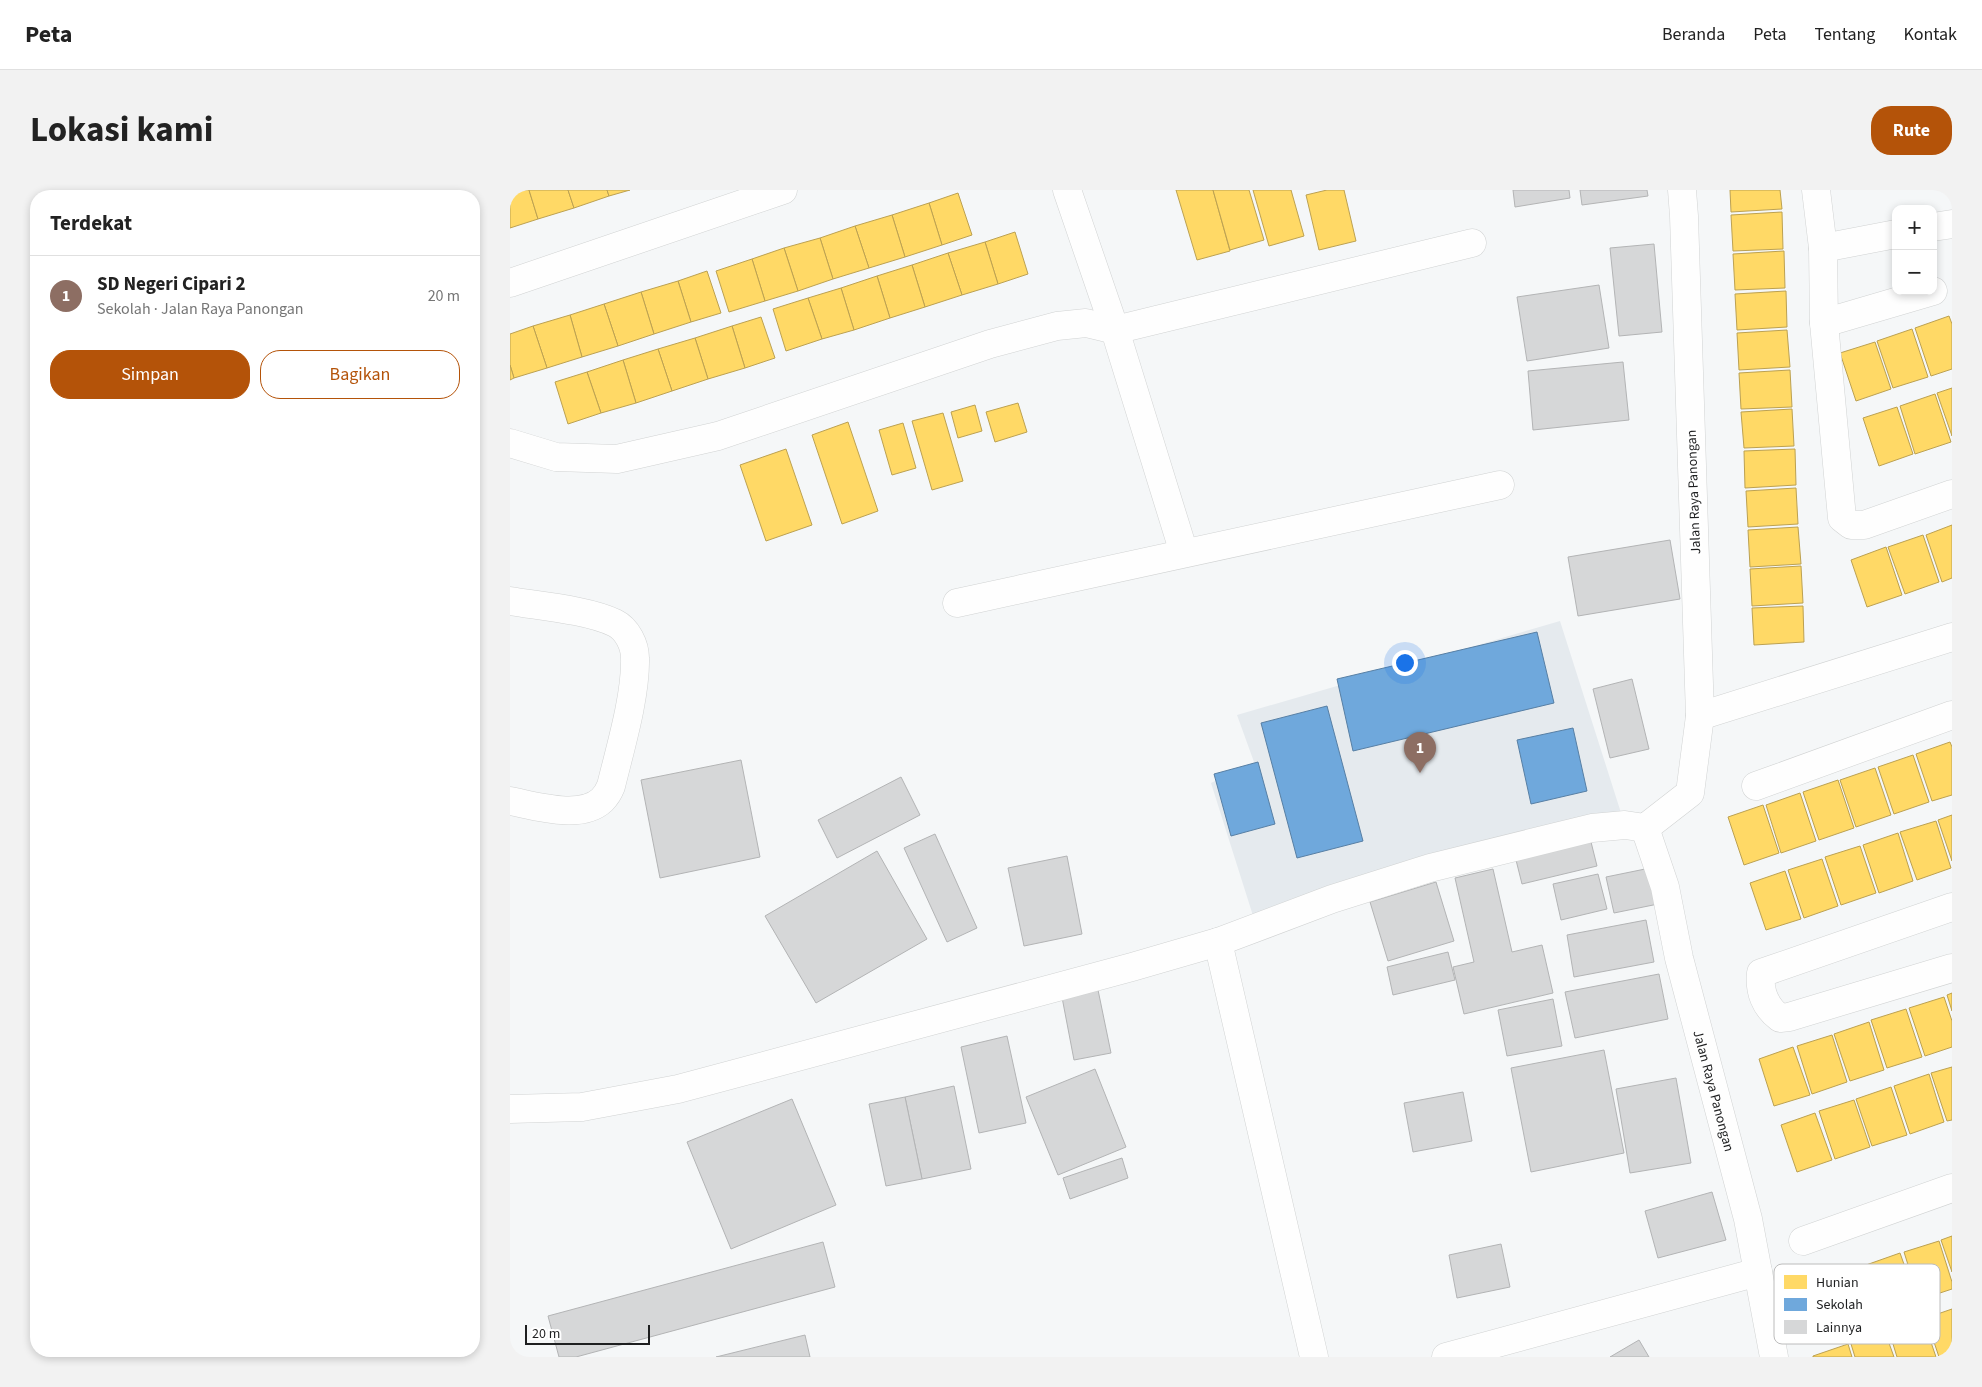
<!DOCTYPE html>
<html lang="id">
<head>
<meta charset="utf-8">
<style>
  :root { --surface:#fff; --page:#f2f2f2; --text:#222; --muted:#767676; --line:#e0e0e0; --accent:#b45309 }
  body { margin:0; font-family:"Source Sans 3",sans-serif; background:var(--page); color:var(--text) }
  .controls { position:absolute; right:15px; top:15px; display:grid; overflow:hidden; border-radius:10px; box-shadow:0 2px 8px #0003 }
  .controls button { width:45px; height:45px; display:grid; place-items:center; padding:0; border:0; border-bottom:1px solid var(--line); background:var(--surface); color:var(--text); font:25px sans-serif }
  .scale { position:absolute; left:15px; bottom:12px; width:125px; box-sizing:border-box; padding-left:5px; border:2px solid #1e1f20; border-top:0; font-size:14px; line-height:18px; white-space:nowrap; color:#1e1f20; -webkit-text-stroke:4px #fff; paint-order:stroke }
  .you { position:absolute; left:894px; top:472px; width:18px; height:18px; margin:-12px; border:4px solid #fff; border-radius:50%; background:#1a73e8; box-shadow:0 0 0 8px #1a73e833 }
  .badge { display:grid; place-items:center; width:32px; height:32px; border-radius:50%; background:var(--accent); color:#fff; font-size:16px; font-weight:700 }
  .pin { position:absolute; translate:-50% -41px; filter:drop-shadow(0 1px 2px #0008) }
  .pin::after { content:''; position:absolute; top:26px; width:18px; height:15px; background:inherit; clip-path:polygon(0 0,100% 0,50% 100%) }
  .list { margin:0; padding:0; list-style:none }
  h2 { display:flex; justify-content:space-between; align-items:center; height:65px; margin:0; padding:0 20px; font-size:21px }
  h2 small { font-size:16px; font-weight:400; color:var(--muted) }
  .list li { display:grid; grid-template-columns:32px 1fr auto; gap:15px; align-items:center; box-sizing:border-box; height:80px; padding:0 20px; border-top:1px solid var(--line) }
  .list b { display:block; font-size:19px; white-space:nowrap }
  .list p { margin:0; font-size:16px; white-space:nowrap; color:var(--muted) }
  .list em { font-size:16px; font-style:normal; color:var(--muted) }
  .actions { display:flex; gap:10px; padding:15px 20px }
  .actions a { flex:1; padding:11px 0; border:1px solid var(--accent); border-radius:20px; text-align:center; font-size:18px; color:var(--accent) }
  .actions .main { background:var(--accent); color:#fff }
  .map { position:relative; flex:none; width:1442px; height:1167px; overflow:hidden; border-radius:20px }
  header { display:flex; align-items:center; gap:30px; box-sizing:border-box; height:70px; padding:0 25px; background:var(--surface); border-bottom:1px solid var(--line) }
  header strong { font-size:24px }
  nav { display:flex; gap:28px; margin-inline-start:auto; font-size:18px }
  .intro { display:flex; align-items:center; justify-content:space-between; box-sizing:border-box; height:120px; padding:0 30px }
  h1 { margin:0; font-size:35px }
  .button { padding:12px 22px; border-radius:20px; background:var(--accent); color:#fff; font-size:18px; font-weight:700 }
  main { display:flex; gap:30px; padding:0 30px }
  aside { flex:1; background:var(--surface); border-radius:20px; box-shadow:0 2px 8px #0003 }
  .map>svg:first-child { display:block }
  .built { fill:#e5eaee }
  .homes { fill:#ffd966; stroke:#bca151 }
  .schools { fill:#6fa8dc; stroke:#577fa4 }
  .building { fill:#d6d7d8; stroke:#b3b4b5 }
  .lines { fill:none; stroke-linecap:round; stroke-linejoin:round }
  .minor-casing { stroke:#d1d3d3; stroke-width:29 }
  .minor { stroke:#fefefe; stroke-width:28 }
  .labels { text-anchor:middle; stroke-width:5; stroke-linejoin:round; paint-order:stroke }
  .street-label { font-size:14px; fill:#1e1f20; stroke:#fff }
  .key { fill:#fff; stroke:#bcbcbc; stroke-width:1 }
  .key-label { font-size:14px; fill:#1e1f20 }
</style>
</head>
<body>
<header>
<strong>Peta</strong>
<nav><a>Beranda</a><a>Peta</a><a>Tentang</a><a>Kontak</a></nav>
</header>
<div class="intro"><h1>Lokasi kami</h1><a class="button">Rute</a></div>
<main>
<aside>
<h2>Terdekat<small></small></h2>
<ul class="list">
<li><span class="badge" style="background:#8d6e63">1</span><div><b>SD Negeri Cipari 2</b><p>Sekolah · Jalan Raya Panongan</p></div><em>20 m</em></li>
</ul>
<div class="actions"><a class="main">Simpan</a><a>Bagikan</a></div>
</aside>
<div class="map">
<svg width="1442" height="1167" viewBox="0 0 1442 1167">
  <rect width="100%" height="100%" fill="#f5f7f8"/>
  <!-- built -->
  <path class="built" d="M1050,431L1112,626L745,732L701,593L744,572L727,525Z"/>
  <!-- homes -->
  <g class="homes">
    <path d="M0,0H19L28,29L0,38Z"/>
    <path d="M19,0H58L64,18L28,29Z"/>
    <path d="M58,0H97L99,6L64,18Z"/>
    <path d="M97,0H120L99,6Z"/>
    <path d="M666,0H703L720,61L687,70Z"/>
    <path d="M703,0H739L754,50L720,60Z"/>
    <path d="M743,0H781L794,46L759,56Z"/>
    <path d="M817,0H834L846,51L809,60L796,5Z"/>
    <path d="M1220,0H1270L1272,19L1221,22Z"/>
    <path d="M448,3L462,45L432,55L419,13Z"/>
    <path d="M419,13L432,55L395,67L382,25Z"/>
    <path d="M1272,22L1273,59L1223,61L1221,25Z"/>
    <path d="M382,25L395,67L359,78L345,36Z"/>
    <path d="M345,36L359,78L323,89L310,48Z"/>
    <path d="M505,42L518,84L488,94L475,52Z"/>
    <path d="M310,48L323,89L288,101L274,58Z"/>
    <path d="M475,52L488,94L452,105L438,63Z"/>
    <path d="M274,58L288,101L255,111L242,69Z"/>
    <path d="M1274,61L1275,98L1225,100L1223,64Z"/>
    <path d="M438,63L452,105L415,117L402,75Z"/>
    <path d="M242,69L255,111L219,122L206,81Z"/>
    <path d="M402,75L415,117L380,128L367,86Z"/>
    <path d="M197,81L211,123L181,132L168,91Z"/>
    <path d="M367,86L380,128L344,140L331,98Z"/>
    <path d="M168,91L181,132L144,144L131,102Z"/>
    <path d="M331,98L344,140L312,149L298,108Z"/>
    <path d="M1276,101L1277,137L1227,140L1225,104Z"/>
    <path d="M131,102L144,144L108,156L94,114Z"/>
    <path d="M298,108L312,149L276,161L263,119Z"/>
    <path d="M94,114L108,156L72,167L60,125Z"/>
    <path d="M60,125L72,167L37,178L23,136Z"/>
    <path d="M1439,126L1442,134V179L1421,186L1405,138Z"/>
    <path d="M251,127L265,168L235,178L222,136Z"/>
    <path d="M23,136L37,178L4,188L0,175V144Z"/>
    <path d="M222,136L235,178L198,189L185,148Z"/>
    <path d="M1402,139L1418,187L1383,198L1367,151Z"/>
    <path d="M1277,140L1280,177L1229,180L1227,143Z"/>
    <path d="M185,148L198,189L162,201L148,159Z"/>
    <path d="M1365,152L1381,199L1346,211L1330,163Z"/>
    <path d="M148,159L162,201L126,213L113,170Z"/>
    <path d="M113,170L126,213L91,223L77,182Z"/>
    <path d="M0,175L4,188L0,190Z"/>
    <path d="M1280,180L1282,217L1231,219L1229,183Z"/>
    <path d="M77,182L91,223L58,234L45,192Z"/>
    <path d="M1442,198V246L1427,203Z"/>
    <path d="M1425,204L1441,252L1405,264L1390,216Z"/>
    <path d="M508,213L517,242L485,252L476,222Z"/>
    <path d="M465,215L472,241L448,248L441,222Z"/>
    <path d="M1387,217L1403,264L1369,276L1353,228Z"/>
    <path d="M1282,219L1284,256L1234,258L1231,222Z"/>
    <path d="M433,223L453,291L422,300L402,231Z"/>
    <path d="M338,232L368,321L332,334L302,245Z"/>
    <path d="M393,233L406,278L382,285L369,240Z"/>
    <path d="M276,259L302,335L256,351L230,275Z"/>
    <path d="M1285,259L1286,295L1235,298L1234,261Z"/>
    <path d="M1286,298L1288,334L1238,337L1236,301Z"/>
    <path d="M1442,335V388L1432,392L1416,345Z"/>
    <path d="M1288,337L1291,374L1240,377L1238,340Z"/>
    <path d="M1413,345L1429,392L1395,404L1378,357Z"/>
    <path d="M1376,357L1392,405L1357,417L1341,370Z"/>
    <path d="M1291,376L1293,413L1242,416L1240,379Z"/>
    <path d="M1293,416L1294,452L1244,455L1242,418Z"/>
    <path d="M1440,552L1442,557V605L1422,611L1406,564Z"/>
    <path d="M1403,565L1419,612L1384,624L1368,577Z"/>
    <path d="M1365,578L1381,625L1346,637L1330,590Z"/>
    <path d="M1328,590L1344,638L1309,650L1293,602Z"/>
    <path d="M1290,603L1306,651L1271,663L1256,615Z"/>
    <path d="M1253,615L1269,663L1234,675L1218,627Z"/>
    <path d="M1442,625V671L1428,630Z"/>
    <path d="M1426,631L1441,678L1407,690L1390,642Z"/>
    <path d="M1388,643L1403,691L1369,703L1353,655Z"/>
    <path d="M1350,656L1366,703L1331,715L1315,667Z"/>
    <path d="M1312,669L1328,716L1294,728L1278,680Z"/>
    <path d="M1275,681L1291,729L1256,740L1240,693Z"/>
    <path d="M1442,803V821L1437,805Z"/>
    <path d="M1434,807L1442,831V857L1415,866L1399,818Z"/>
    <path d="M1396,819L1412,867L1377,878L1361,830Z"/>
    <path d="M1359,832L1374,880L1340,891L1324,844Z"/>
    <path d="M1322,845L1337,892L1302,904L1287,856Z"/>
    <path d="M1283,857L1300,905L1264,916L1249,869Z"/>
    <path d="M1442,877V930L1437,931L1421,883Z"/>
    <path d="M1419,884L1434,932L1400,944L1384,896Z"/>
    <path d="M1381,897L1397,945L1362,956L1346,909Z"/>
    <path d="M1344,910L1360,957L1325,969L1309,921Z"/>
    <path d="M1305,923L1322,970L1287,982L1271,935Z"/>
    <path d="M1442,1046V1082L1431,1050Z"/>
    <path d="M1429,1051L1442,1092V1099L1409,1110L1394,1062Z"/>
    <path d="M1390,1063L1407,1111L1372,1123L1356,1075Z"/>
    <path d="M1442,1119V1167H1429L1416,1128Z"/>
    <path d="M1413,1129L1426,1167H1387L1379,1141Z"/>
    <path d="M1375,1142L1384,1167H1345L1341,1154Z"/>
    <path d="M1338,1154L1342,1167H1303V1166Z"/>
  </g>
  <!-- schools -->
  <g class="schools">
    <path d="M1027,442L1044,513L843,561L827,489Z"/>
    <path d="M817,516L853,651L787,668L751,533Z"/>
    <path d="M1063,538L1077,601L1021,614L1007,550Z"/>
    <path d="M748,572L765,634L721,646L704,584Z"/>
  </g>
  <!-- building -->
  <g class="building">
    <path d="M1003,0H1059L1060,8L1005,17Z"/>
    <path d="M1070,0H1137L1138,6L1072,15Z"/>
    <path d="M1144,54L1152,142L1109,146L1100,58Z"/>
    <path d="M1089,95L1099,158L1017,171L1007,107Z"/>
    <path d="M1113,172L1119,230L1023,240L1018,181Z"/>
    <path d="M1160,350L1170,409L1068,426L1058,367Z"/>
    <path d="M1122,489L1139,559L1100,568L1083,499Z"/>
    <path d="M231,570L250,667L150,688L131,590Z"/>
    <path d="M391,587L410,625L327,668L308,630Z"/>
    <path d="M425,644L467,738L437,752L394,658Z"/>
    <path d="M1081,652L1087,676L1012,694L1006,670Z"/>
    <path d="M367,661L417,749L306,813L255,726Z"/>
    <path d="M557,666L572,744L514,756L498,678Z"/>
    <path d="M1145,677L1153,713L1104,723L1096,687Z"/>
    <path d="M983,679L1002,762L1032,755L1043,803L954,824L943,777L964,772L945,688Z"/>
    <path d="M1088,684L1097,719L1051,730L1043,694Z"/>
    <path d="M926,692L944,751L878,771L860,712Z"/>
    <path d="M1136,730L1144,772L1064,787L1057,745Z"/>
    <path d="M938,762L945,790L883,805L877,777Z"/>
    <path d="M1149,784L1158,829L1065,848L1055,802Z"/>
    <path d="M587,795L601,863L564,870L551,802Z"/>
    <path d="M1043,809L1052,856L997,866L988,820Z"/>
    <path d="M497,846L516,933L469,943L451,857Z"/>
    <path d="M1094,860L1114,963L1021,982L1001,878Z"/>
    <path d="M585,879L616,957L548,985L516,907Z"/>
    <path d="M1166,888L1181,973L1120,983L1106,899Z"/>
    <path d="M444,896L461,979L412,989L395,907Z"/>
    <path d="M953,902L962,951L903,962L894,913Z"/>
    <path d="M395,907L412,989L376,996L359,914Z"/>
    <path d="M282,909L326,1015L221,1059L177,952Z"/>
    <path d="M612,968L618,988L560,1009L553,988Z"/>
    <path d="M1202,1002L1216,1050L1148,1068L1135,1021Z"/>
    <path d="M313,1052L325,1097L66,1167H49L38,1126Z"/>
    <path d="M991,1054L1000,1097L947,1108L939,1065Z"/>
    <path d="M295,1145L300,1167H206Z"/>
    <path d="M1129,1150L1139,1167H1100Z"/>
  </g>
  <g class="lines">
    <defs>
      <g id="minor">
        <path d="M557,0L605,140L674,363"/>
        <path d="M1306,0L1313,58L1314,133L1332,328L1341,335H1354L1442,304"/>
        <path d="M1423,37L1442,34"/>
        <path d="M1313,58L1386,44"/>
        <path d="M0,93L273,0"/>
        <path d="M1314,133L1423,101"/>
        <path d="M0,253L46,267L107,269L208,246L480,154L547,136L576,133L605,140L962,53"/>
        <path d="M0,411C30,416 78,420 105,433C117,439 125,455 125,468C126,506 110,559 101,596C99,601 96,606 92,610C71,630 26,616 0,611"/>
        <path d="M447,413L990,295"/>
        <path d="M1190,526L1442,447"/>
        <path d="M1246,596L1442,525"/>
        <path id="s1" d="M1135,638L1155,697L1169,768L1238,1029L1264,1167"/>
        <path d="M1442,717L1260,780L1251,783C1249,801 1255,817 1270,828L1279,827L1442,778"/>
        <path d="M708,752L804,1167"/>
        <path d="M0,919L72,917L168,899L622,777L708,752L822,709L920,678L1082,638L1115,635L1135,638L1180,603L1190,526L1174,26L1172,0"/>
        <path d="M1293,1051L1442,998"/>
        <path d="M936,1167L1248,1082"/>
      </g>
    </defs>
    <!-- minor casing -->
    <use href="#minor" class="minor-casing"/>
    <!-- minor -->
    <use href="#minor" class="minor"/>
  </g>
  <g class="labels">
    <!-- street labels -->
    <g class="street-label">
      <text transform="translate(1183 302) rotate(-92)" y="5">Jalan Raya Panongan</text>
      <text dy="5" stroke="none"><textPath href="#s1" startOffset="272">Jalan Raya Panongan</textPath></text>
    </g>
  </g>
  <!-- legend -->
  <rect x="1264" y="1074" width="166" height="80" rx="8" class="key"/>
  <rect x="1274" y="1085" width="23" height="14" fill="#ffd966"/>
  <rect x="1274" y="1108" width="23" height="13" fill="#6fa8dc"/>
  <rect x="1274" y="1130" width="23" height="14" fill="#d6d7d8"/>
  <g class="key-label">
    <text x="1306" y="1097">Hunian</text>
    <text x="1306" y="1119">Sekolah</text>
    <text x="1306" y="1142">Lainnya</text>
  </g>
</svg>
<div class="controls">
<button>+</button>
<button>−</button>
</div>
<div class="scale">20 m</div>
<div class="you"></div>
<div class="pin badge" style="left:910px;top:583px;background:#8d6e63">1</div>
</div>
</main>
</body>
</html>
